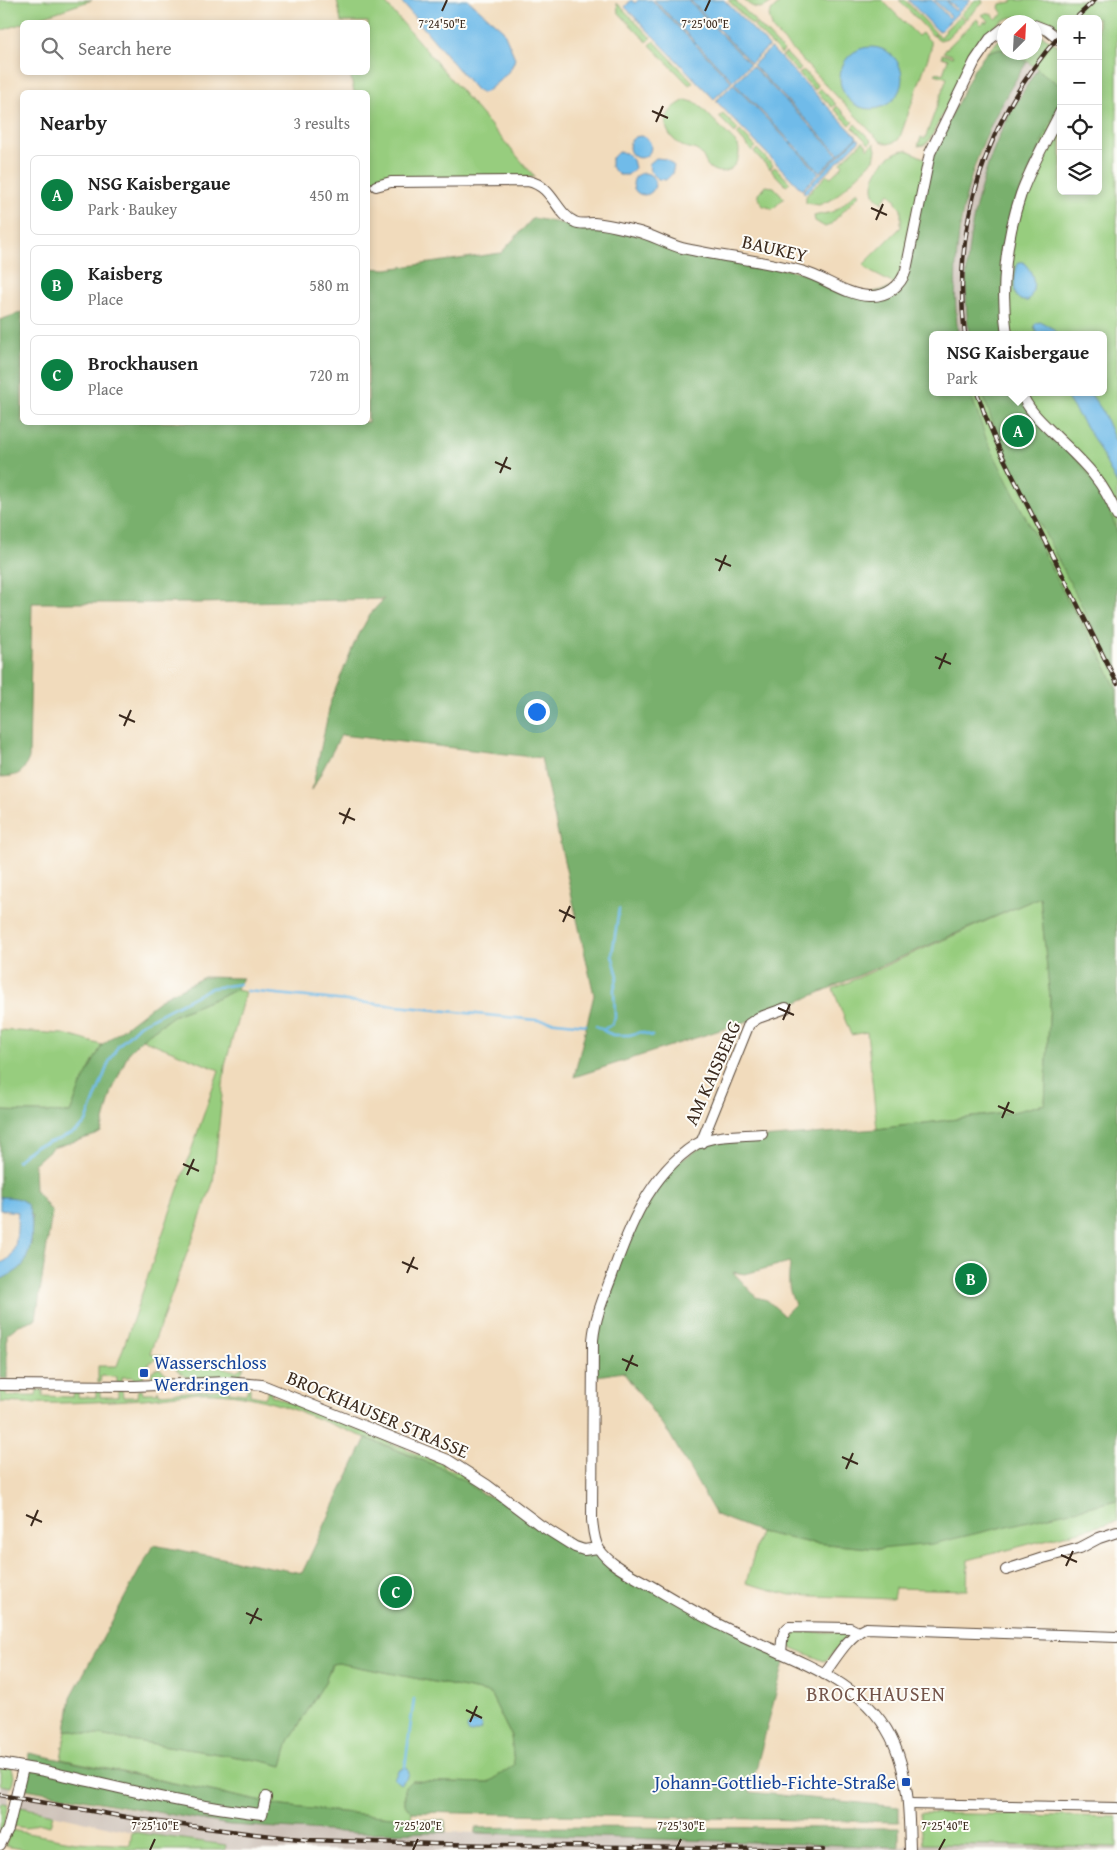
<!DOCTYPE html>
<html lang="en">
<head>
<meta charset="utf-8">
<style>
  :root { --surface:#fff; --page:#f2f2f2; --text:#222; --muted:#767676; --line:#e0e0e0; --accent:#0b8043 }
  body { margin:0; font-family:"Gentium Book Plus",serif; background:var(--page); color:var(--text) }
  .controls { position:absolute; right:15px; top:15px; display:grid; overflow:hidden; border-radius:8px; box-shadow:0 2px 8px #0003 }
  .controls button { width:45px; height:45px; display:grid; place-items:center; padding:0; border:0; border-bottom:1px solid var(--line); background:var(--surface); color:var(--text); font:25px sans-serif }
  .compass { position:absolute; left:997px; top:15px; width:45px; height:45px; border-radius:50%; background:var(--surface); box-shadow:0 2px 8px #0003; rotate:24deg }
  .you { position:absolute; left:536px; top:711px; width:18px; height:18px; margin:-12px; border:4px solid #fff; border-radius:50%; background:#1a73e8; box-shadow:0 0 0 8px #1a73e833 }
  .badge { display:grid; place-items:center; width:32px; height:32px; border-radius:50%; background:var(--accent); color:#fff; font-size:16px; font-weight:700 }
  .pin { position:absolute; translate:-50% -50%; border:2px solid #fff; box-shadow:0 1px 5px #0006 }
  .popup { position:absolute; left:929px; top:331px; width:178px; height:65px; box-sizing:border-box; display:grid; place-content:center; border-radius:8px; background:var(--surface); filter:drop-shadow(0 1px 4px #0005); font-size:16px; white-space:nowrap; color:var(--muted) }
  .popup b { font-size:19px; color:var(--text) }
  .popup::after { content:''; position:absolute; left:50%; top:100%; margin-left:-10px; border:10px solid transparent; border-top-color:var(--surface) }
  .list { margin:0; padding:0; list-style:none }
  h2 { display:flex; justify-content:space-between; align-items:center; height:65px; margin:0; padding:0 20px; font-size:21px }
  h2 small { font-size:16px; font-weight:400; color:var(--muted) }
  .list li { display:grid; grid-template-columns:32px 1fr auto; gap:15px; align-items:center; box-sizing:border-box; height:80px; margin:0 10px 10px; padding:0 10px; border:1px solid var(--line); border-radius:8px }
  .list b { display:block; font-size:19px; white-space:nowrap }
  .list p { margin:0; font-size:16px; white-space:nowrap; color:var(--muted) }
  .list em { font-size:16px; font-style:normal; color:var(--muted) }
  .icon { flex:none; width:28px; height:28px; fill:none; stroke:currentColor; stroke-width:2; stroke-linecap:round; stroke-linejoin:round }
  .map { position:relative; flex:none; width:1117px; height:1850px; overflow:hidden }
  .search { position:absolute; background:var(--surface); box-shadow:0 2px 8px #0003; left:20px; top:20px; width:350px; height:55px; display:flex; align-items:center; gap:12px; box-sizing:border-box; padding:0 18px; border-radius:8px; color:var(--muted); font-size:19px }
  .panel { position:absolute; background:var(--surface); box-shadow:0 2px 8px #0003; left:20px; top:90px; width:350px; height:335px; border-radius:8px }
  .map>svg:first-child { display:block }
  .industrial { fill:#cec2b9 }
  .green { fill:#97cd7e; stroke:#697c4e }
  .forest { fill:#79b06d; stroke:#5a6d46; fill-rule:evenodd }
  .water { fill:#6fbbe9; stroke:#557284 }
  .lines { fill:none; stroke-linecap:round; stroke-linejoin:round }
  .stream { stroke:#6fbbe9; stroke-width:2.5 }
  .street-casing { stroke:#564536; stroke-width:12 }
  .street { stroke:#fff; stroke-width:10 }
  .rail-casing { stroke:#3b2a1e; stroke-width:4.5 }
  .rail { stroke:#fdfcf7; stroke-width:2.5; stroke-dasharray:8; stroke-linecap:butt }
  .ticks { fill:none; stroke:#3b2a1e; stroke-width:2 }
  .transit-dot { fill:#1a4fb4; stroke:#fdfcf7; stroke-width:2 }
  .labels { text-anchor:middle; stroke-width:4; stroke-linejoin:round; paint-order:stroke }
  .street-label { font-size:19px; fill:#3b2a1e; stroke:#fdfcf7 }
  .transit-label { font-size:19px; fill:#164399; stroke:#fdfcf7; text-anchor:start }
  .neighbourhood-label { font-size:20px; letter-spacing:1px; fill:#745449; stroke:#fdfcf7 }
  .ticks-label { font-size:12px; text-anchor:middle; fill:#3b2a1e; stroke:#fdfcf7; stroke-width:4; stroke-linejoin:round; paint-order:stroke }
</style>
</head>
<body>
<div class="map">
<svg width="1117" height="1850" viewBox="0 0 1117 1850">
  <rect width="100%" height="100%" fill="#fdfcf7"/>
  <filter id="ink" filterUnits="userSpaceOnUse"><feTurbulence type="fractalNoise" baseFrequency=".02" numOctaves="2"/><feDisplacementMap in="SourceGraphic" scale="10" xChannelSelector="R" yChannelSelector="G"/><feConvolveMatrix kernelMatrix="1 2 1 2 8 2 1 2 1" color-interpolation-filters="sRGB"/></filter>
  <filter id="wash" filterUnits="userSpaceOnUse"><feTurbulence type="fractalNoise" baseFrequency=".0096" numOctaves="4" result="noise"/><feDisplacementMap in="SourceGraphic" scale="20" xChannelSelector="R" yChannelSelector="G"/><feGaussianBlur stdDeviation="1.12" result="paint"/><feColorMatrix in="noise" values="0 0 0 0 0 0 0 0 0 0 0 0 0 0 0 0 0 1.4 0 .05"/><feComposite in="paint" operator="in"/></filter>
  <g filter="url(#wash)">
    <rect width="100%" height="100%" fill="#f1dbbc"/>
    <!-- industrial -->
    <g class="industrial">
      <path d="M1027,62L1037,69L1036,71L1015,103L1008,118V121L999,135L986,170L975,208L967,265L966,301L969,335H958L955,290L956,254L967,194L991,125L1006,96Z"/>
      <path d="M0,1785L11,1787L8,1804L0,1802Z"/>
      <path d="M23,1791L230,1825L358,1833L446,1832L899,1847L923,1844L1117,1847V1850H225L226,1845L132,1832L17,1806L20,1795H22Z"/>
    </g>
    <!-- green -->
    <g class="green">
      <path d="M0,0H92L0,31Z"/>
      <path d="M337,0H383L535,177L368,180V92H354L350,73L368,72V22H341Z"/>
      <path d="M728,0H735L756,22L752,25Z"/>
      <path d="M744,0H774C763,10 755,11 744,0Z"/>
      <path d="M783,0H882L918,36L922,33L931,42V49L900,137L897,141L888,144L880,141L773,30L769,16L772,10Z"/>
      <path d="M899,0H905L936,33L933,36Z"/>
      <path d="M975,0H982L983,3L966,19L961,14Z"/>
      <path d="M1013,0H1117V857L933,392L958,400L976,392H1103V335H974L1039,70L1015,53L1034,52L1035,31L1059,46L1061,45V191H1098V19H1061V31C1024,10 1001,9 977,48L929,141L924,145L918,146L921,137L925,139L947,78L935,74L937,72L943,74L948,59L942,57V54L953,57L952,55L943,52L977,19L981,25L985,21L987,23L989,21L982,15C989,10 992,14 996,19L1003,14L999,8L1000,4L1012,2Z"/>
      <path d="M617,3L651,38L647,42L618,12Z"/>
      <path d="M960,16L965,20L947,38L940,40L934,36L937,34L941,37L946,31L945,30Z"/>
      <path d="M757,23L784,51L781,54L754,27Z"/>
      <path d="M1004,35V50L997,49L987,52Z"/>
      <path d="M654,41L693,82L689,85L650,45Z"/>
      <path d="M786,53L801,69L798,72L782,56Z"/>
      <path d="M803,70L818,86L815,90L799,74Z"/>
      <path d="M820,88L836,104L832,107L817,92Z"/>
      <path d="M686,100L697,103L738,145C743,160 729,178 713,170C703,165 707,156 696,150C692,148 686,148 682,146C659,131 661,111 686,100Z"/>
      <path d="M837,106L853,122L850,125L834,109Z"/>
      <path d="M723,114L738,129L735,133L719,117Z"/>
      <path d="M855,124L872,141L869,144L852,127Z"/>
      <path d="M740,131L756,147L752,151L737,134Z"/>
      <path d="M863,141L867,146L866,147L868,149L874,143L876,150L874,160L833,199L819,205L806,203V196L827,175L831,177L843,165L841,162Z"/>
      <path d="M757,149L773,165L770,169L754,152Z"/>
      <path d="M907,150L926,159L905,265L894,284L871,272L863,265L901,227V208L895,202L896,200L889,193L882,201L886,204C856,194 884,149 907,150Z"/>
      <path d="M775,167L790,183L786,186L771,170Z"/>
      <path d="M766,186L774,187L784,198L773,209L761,205L762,203L758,198V194Z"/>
      <path d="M858,191L860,194L830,225L825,227L815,221L814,216C820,214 828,214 834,211C843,206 850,197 858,191Z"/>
      <path d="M1040,897L1050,998L1045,1104L1013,1112L877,1129L867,1032L851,1035L833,989Z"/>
      <path d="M236,990L245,992L225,1066L213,1183L150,1353L166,1357L179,1365L209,1364L236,1371L244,1366L239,1379H189L167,1362L158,1359C146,1363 140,1371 145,1384H134V1377H122V1383H117V1377L101,1376L100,1383H98V1366H117L219,1070L142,1039L173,1016Z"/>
      <path d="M0,1030L64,1034L102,1045L81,1085L70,1113L0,1111Z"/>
      <path d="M159,1368L168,1375V1380L154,1381L152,1379V1371Z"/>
      <path d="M226,1386H229V1392L246,1394L248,1388H250V1395L265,1398L268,1391L271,1392V1395L342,1423L344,1421L348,1423V1425L361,1431L362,1429L367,1431V1433L381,1439L382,1437L388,1440L387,1442L400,1447L401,1445L406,1447L405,1449L419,1455L420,1453L425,1455V1457L444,1464L443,1466L455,1472L457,1471L483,1487L479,1492C445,1466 396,1449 356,1434C310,1416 265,1395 215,1393C191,1392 167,1397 144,1399C97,1402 47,1405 0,1402V1389H6V1396H36L37,1390H43V1396L73,1397L74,1390H78V1397H96V1390H100V1397H118V1390H122L123,1397H137L138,1390H142L143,1393H157L158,1390L159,1394L225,1389Z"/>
      <path d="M1117,1500V1521L1114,1522L968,1560L967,1590L895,1588L893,1599L790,1595L746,1583L760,1532L806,1542L880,1549L1009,1525Z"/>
      <path d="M788,1632H847L848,1634L828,1659L824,1661L790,1647L786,1641Z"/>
      <path d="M338,1663L490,1693L511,1736L514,1765L488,1783L411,1781L405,1787V1804L412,1812L411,1819L282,1806L61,1759L66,1730L263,1761L282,1766L289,1741L325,1682L332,1664Z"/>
      <path d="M0,1766L12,1768L14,1777L11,1787L0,1785Z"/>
      <path d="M0,1802L8,1804L2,1834L0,1835Z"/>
      <path d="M17,1806L53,1814L50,1826L37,1823L26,1828L13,1826Z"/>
      <path d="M920,1813L1117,1817V1847L923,1844Z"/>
      <path d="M11,1830L76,1842L130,1845L132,1832L226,1845L225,1850H27L5,1846Z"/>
    </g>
    <!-- forest -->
    <g class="forest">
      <path d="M997,49L1004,50V52L1015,53L1027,62C1014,82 1001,103 991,125C960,192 950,262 958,335H933V392H970L987,441L1068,601L1098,650L1117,690V1500L932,1544L880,1549L806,1542L760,1532L716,1515L670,1435L623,1372L597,1376L593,1340L624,1244L671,1167L709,1142L877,1129L1013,1112L1045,1104L1050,998L1040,897L770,1014L574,1077L594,995L541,758L341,735L312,790L331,700L354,644L370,614L384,599L199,603H32L29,758C22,775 18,776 0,777V320L22,312V422H368V268L387,269L501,253L533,218L582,227L592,225L651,238L668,249L801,272L856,296L900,286L933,153L974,69L987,52ZM789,1262C791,1267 789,1269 789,1274C788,1285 790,1295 795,1304L784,1315L767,1300L756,1297L733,1272L745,1274Z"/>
      <path d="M1037,69L1061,86V99L1014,205L1004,335H969C959,262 975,186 1006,121H1008L1007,118Z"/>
      <path d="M982,392H1016L1021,403L1083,466L1108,505L1117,531V675L1012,469L998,438Z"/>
      <path d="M204,977L243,978L236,990L173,1016L142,1039L129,1052L112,1091L101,1132L96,1135L52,1148L34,1164L35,1190L52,1212L36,1319L19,1325L7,1334V1379L0,1378V1278L2,1279L31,1245L32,1215L15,1198L0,1197V1111L70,1113L81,1085L102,1045L164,997Z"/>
      <path d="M366,1438L442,1468L461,1479L481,1493L513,1505L540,1525L592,1550L624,1571L786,1655L750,1792L899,1807V1822L412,1812L405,1804V1787L411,1781L488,1783L514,1765L511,1736L490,1693L338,1663L332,1664L325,1682L289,1741L282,1766L263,1761L66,1730L71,1697L153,1545L302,1573Z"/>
      <path d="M29,1753L282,1806L411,1819L445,1820L446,1832L358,1833L230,1825L26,1789Z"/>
      <path d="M524,1827L899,1828V1847L475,1833V1828Z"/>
    </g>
    <!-- water -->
    <g class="water">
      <path d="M400,0H468L503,30L515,58C513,72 496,83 486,92L481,93L476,90Z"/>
      <path d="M631,0L635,3L638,0H652L732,82L714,99L625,7Z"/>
      <path d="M654,0H688L750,64L733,81Z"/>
      <path d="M690,0H724L769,46L751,63Z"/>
      <path d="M908,0H932L949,18L951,16L934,0H946L955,11L957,9L947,0H971L940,31L937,30Z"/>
      <circle cx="871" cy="78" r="31"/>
      <path d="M771,48L857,137L839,154L753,65Z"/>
      <path d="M752,66L838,155L820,172L734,83Z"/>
      <path d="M733,84L819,173L802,190L716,101Z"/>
      <circle cx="640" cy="147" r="11"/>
      <path d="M857,138L860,140L805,194L803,191Z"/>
      <path d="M618,152L626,153L633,160L635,168L628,175H619L611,167V159Z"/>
      <path d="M656,158L666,159L674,166L672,174L666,180L658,179L650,171L649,164Z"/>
      <circle cx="644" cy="184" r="11"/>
      <path d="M1019,262H1023C1035,273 1037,288 1028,301C1024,301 1020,301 1017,297C1012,291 1015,268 1019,262Z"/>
      <path d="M1040,322L1052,328L1058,335H1037L1034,326L1036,323Z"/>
      <path d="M1063,392H1089L1102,410L1117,445V484L1095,441Z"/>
      <path d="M0,1197C7,1197 17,1197 23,1201C37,1209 32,1251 24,1263C20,1271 9,1275 2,1279L0,1278V1263C20,1258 16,1229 18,1212L0,1210Z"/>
      <path d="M475,1722H479L482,1726L480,1730L472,1733L468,1732L467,1728L470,1724Z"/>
      <path d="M405,1767L408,1768L409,1774L406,1779L400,1784L394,1779L398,1771Z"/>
    </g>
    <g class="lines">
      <!-- stream -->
      <g class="stream">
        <path d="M247,991L586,1025"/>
        <path d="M596,1026L603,1030L612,1024L615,1018L614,989L618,976L612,955L619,909"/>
        <path d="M604,1031L613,1035H629L641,1032L652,1036"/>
        <path d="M17,1161C23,1156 29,1149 36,1146C52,1141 76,1136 86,1122L109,1062L118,1046L139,1025L211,988L240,984"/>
        <path d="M405,1767L414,1699"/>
      </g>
    </g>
  </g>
  <g filter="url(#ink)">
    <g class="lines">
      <defs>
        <g id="street">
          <path d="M1034,25L1047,30L1061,41"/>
          <path d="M376,186L391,182L528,181C553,186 556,214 575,222C581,225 588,223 594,223C608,224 622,228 635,231C651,234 666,244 682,248C721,257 762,260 801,271C824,277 845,295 869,296C887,297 901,286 906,270L930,153L975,61L990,39L1004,28"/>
          <path d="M1007,335C1000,289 1006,238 1021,194C1031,166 1048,137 1061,111"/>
          <path d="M1021,392C1028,411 1043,423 1057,437C1083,462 1104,481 1117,516"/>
          <path d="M762,1134C741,1136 713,1134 695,1145C649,1175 628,1229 611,1278C603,1299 595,1318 593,1340L592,1520C593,1528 594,1542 599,1549C610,1566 634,1576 651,1586C678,1602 706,1619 734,1632C792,1660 868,1680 895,1746C909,1780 909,1814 910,1850"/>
          <path d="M701,1143L749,1024L758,1018L786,1008"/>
          <path d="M0,1385L134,1386L226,1382L262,1385L448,1460L487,1485L540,1525L575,1547L584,1550L598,1548"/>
          <path d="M1006,1570L1043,1558L1080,1548L1099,1538L1117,1532"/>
          <path d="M781,1653C782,1644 781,1632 789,1627L850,1628L858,1632"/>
          <path d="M824,1674C836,1658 848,1636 866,1628L1117,1637"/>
          <path d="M0,1763C15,1766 30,1768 45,1771C117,1787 188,1806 262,1814L266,1797"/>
          <path d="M909,1804L1117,1808"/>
          <path d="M0,1845L8,1829L23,1768"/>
        </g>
      </defs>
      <!-- street casing -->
      <use href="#street" class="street-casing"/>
      <!-- street -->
      <use href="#street" class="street"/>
      <defs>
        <g id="rail">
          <path d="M1075,19L1095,0"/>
          <path d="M965,335C951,225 987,116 1061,34"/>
          <path d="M977,392L985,415L1001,453L1117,683"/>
          <path d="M0,1795L143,1820L254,1834L310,1840L435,1844L823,1850"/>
        </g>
      </defs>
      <!-- rail casing -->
      <use href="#rail" class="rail-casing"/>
      <!-- rail -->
      <use href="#rail" class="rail"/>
    </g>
  </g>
  <!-- ticks -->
  <path class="ticks" d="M442,11L447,0M705,11L710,0M652,111L668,118M656,122L663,106M871,208L887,215M876,220L883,204M495,462L511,469M500,473L507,457M715,559L731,566M719,571L726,555M935,657L951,664M939,669L946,653M119,715L135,722M124,726L131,710M339,813L355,820M343,824L350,808M559,910L575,918M563,922L570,906M778,1008L794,1015M783,1020L790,1004M998,1106L1014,1113M1002,1118L1009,1102M183,1164L199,1171M187,1175L194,1159M402,1262L418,1269M407,1273L414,1257M622,1359L638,1366M626,1371L633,1355M842,1457L858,1464M846,1469L853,1453M26,1515L42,1522M31,1526L38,1510M1061,1555L1077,1562M1066,1566L1073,1551M246,1613L262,1620M250,1624L258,1608M466,1710L482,1718M470,1722L477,1706M150,1850L155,1839M413,1850L418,1839M676,1850L681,1839M939,1850L945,1839"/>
  <!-- markers -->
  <g class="transit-dot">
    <rect x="139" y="1368" width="10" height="10" rx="2.5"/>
    <rect x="901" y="1777" width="10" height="10" rx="2.5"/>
  </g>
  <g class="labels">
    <!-- street labels -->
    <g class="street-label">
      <text transform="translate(775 248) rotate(13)" y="7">BAUKEY</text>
      <text transform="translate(712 1073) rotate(-66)" y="7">AM KAISBERG</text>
      <text transform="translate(378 1414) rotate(23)" y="7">BROCKHAUSER STRASSE</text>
    </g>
    <!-- transit labels -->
    <g class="transit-label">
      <text x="154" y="1369">Wasserschloss<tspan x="154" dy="22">Werdringen</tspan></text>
      <text x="896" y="1789" text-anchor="end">Johann-Gottlieb-Fichte-Straße</text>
    </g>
    <!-- neighbourhood labels -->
    <g class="neighbourhood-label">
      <text x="876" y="1701">BROCKHAUSEN</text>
    </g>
  </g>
  <g class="ticks-label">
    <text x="442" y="28">7°24'50"E</text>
    <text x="705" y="28">7°25'00"E</text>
    <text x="155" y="1830">7°25'10"E</text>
    <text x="418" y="1830">7°25'20"E</text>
    <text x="681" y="1830">7°25'30"E</text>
    <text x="945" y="1830">7°25'40"E</text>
  </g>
</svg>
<div class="controls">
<button>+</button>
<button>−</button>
<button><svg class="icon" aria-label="locate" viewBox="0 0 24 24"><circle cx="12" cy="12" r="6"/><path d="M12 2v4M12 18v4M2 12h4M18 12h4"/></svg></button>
<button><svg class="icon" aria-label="layers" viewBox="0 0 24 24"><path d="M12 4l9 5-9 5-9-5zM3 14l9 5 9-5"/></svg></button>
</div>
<svg class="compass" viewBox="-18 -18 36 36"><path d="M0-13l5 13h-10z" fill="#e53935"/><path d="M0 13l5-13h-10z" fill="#767676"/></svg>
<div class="you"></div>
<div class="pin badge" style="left:1018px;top:431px">A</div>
<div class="popup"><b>NSG Kaisbergaue</b>Park</div>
<div class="pin badge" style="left:971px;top:1279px">B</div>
<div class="pin badge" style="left:396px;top:1592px">C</div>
<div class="search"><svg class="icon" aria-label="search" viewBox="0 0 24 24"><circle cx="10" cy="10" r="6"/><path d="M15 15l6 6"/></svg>Search here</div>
<section class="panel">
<h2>Nearby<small>3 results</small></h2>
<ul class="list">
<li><span class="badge">A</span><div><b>NSG Kaisbergaue</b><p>Park · Baukey</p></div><em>450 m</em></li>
<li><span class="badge">B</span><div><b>Kaisberg</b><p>Place</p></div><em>580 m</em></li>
<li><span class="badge">C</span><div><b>Brockhausen</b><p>Place</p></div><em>720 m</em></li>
</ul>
</section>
</div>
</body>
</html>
